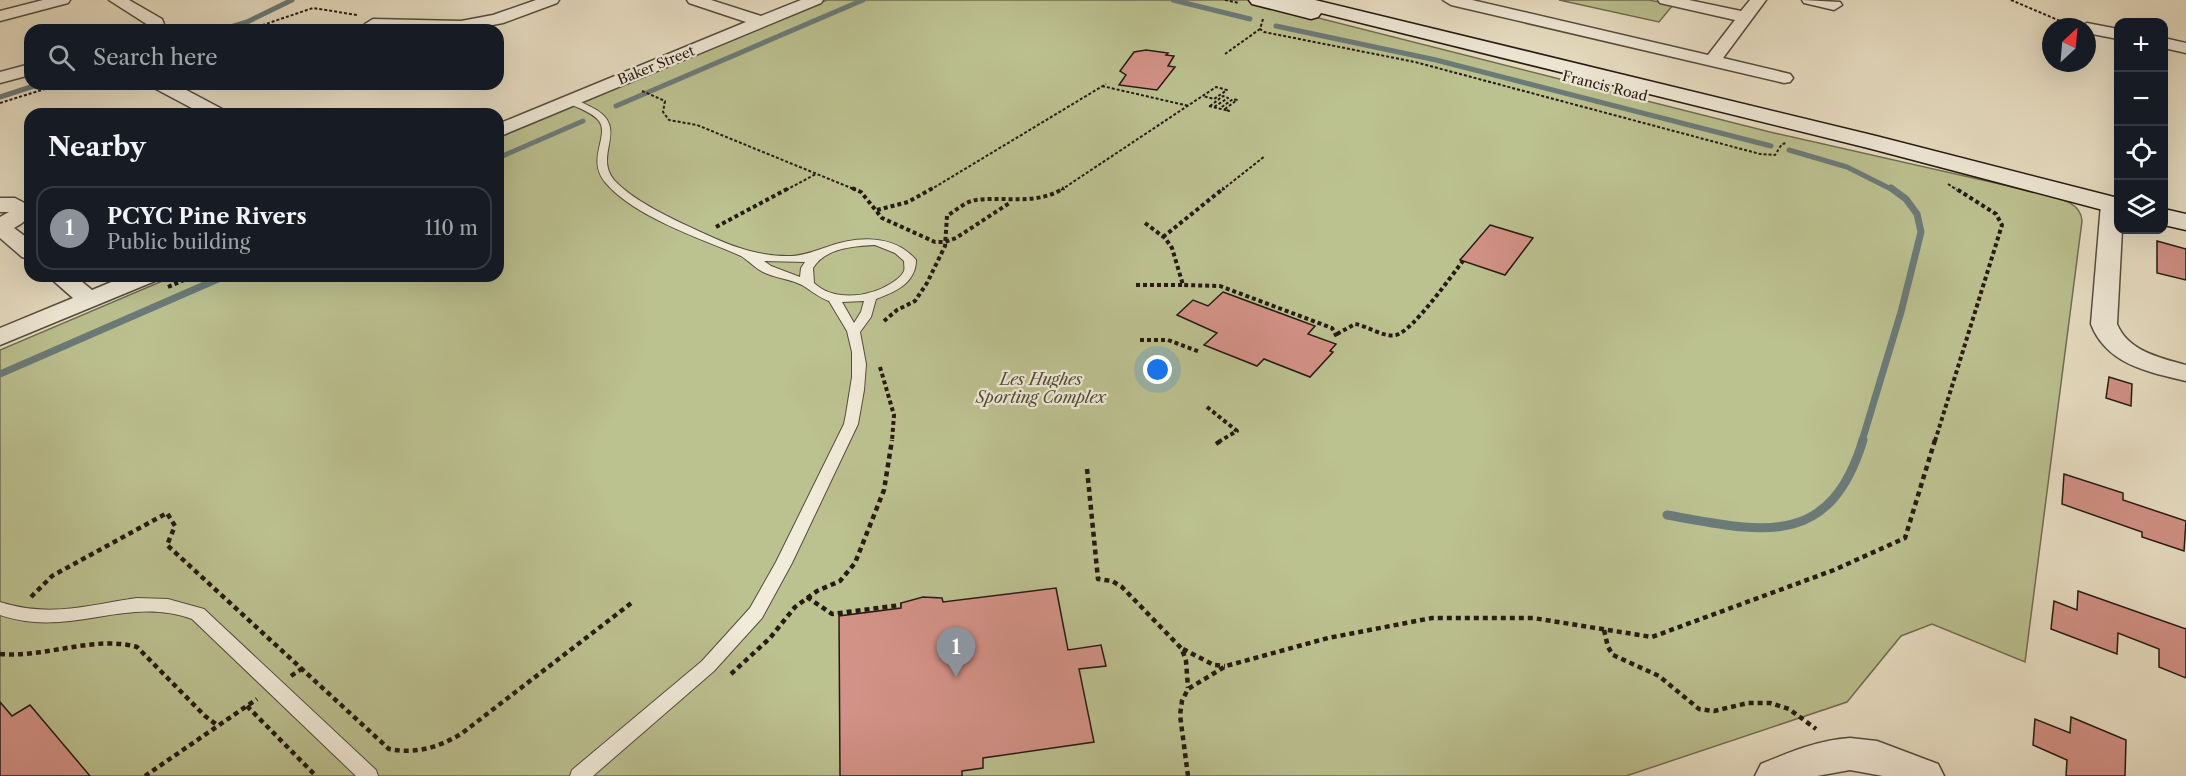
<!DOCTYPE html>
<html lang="en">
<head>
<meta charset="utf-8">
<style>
  :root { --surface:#171b24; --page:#20242c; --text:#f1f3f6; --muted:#9ea1a6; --line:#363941; --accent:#8c9099 }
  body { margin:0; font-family:"Libre Caslon Text",serif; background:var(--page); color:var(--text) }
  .controls { position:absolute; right:18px; top:18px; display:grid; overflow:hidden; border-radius:12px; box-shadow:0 6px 24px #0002 }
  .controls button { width:54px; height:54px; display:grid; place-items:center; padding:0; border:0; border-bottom:2px solid var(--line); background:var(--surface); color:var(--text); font:30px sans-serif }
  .compass { position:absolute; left:2042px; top:18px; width:54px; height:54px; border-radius:50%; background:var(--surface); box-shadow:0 6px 24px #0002; rotate:26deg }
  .you { position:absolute; left:1158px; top:370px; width:21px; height:21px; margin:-15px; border:4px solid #fff; border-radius:50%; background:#1a73e8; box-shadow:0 0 0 9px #1a73e833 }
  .badge { display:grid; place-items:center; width:39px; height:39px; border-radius:50%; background:var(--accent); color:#fff; font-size:20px; font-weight:700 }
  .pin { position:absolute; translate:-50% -50px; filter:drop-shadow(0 2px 3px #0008) }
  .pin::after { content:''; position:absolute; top:32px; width:21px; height:18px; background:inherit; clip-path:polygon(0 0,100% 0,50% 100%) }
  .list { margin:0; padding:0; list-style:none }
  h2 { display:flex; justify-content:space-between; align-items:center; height:78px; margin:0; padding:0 24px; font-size:26px }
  h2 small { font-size:20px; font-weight:400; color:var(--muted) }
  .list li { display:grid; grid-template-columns:39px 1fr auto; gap:18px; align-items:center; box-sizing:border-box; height:84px; margin:0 12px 12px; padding:0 12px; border:2px solid var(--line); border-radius:18px }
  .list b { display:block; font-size:22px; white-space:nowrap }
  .list p { margin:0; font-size:20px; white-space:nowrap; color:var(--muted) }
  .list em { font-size:20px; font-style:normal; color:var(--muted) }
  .icon { flex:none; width:33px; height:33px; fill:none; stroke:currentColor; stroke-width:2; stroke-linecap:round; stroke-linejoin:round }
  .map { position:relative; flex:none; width:2186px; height:776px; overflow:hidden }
  .search { position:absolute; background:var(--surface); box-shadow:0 6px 24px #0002; left:24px; top:24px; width:480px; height:66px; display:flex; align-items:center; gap:15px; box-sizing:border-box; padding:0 21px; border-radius:18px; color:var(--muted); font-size:22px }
  .panel { position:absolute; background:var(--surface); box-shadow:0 6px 24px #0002; left:24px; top:108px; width:480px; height:174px; border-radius:18px }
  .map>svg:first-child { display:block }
  .green { fill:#bcc190; stroke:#706e52; stroke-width:1.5 }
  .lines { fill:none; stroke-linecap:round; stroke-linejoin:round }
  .stream-far2 { stroke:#6b7b79; stroke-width:5 }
  .stream-far1 { stroke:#6b7b79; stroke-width:7 }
  .stream { stroke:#6b7b79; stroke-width:9 }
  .building { fill:#d39287; stroke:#251a13; stroke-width:1.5 }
  .service-casing { stroke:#564c40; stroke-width:2 }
  .minor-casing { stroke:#564c40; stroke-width:3 }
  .secondary-casing { stroke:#251a13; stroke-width:3 }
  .path-far2 { stroke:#251a13; stroke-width:2; stroke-dasharray:3 2; stroke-linecap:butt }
  .path-far1 { stroke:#251a13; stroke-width:4; stroke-dasharray:4 3; stroke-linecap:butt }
  .path { stroke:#251a13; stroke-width:4.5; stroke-dasharray:5 4; stroke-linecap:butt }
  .service { fill:#f1ebd9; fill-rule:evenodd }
  .minor { fill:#f1ebd9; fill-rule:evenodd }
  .secondary { fill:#f1ebd9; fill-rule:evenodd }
  .labels { text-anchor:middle; stroke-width:4.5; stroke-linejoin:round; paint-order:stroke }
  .far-street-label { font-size:14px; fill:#251a13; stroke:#f1ebd9 }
  .park-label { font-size:16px; font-style:italic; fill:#524c38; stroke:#f1ebd9 }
</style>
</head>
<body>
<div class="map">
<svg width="2186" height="776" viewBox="0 0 2186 776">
  <rect width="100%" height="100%" fill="#e9e0c5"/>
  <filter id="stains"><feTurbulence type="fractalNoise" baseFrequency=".00333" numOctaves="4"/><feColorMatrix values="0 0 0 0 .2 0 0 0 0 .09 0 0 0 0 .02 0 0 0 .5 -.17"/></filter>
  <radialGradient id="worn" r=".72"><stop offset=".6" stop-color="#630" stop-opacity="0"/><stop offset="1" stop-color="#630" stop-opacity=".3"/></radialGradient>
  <!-- green -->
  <g class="green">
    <path d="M827,0H1247L1770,132L2035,192C2051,197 2081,199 2082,221L2025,662L1932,624L1901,636L1847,702L1626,776H0V350L174,276H498V138Z"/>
    <path d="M1559,0H1649L1673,5L1659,22Z"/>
  </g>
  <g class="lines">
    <!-- stream-far2 -->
    <g class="stream-far2">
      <path d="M1173,0L1250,19"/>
      <path d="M1276,26L1436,60L1771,146"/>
      <path d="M221,30L247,22L292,0"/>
      <path d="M0,97L40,84"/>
      <path d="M616,106L863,0"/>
      <path d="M1789,150L1847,167L1893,190"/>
      <path d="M498,158L583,121"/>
    </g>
    <!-- stream-far1 -->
    <g class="stream-far1">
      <path d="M0,374L225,276"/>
      <path d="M1862,441L1901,312L1921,232L1917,214L1906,199L1891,188"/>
    </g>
    <!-- stream -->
    <path class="stream" d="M1667,515C1759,531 1829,552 1863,440"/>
  </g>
  <!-- building -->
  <g class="building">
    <path d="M1146,50L1168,53L1166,55L1174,56L1168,66L1175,67L1157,90L1119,85L1126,75L1120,71L1134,52Z"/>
    <path d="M1490,225L1533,238L1505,275L1460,260Z"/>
    <path d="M2157,241L2186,249V280L2157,273Z"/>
    <path d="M1223,292L1315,326L1308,334L1336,344L1330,351L1333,352L1310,377L1264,359L1257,366L1204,345L1217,333L1177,315L1193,300L1208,306Z"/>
    <path d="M2109,377L2132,384L2131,406L2106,398Z"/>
    <path d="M2064,474L2123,493V500L2186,521L2184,551L2142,537V532L2062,504Z"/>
    <path d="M1056,588L1068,650L1101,645L1106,666L1079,669L1094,742L983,758V768L962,771V776H840L839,616L901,608V603L923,597L942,598L943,602Z"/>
    <path d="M2078,591L2186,629V678L2159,667V649L2118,633L2117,654L2051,629L2054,601L2077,610Z"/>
    <path d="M0,702L12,716L30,705L90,776H0Z"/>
    <path d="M2071,717L2126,740L2125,776H2066L2067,760L2033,745L2035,719L2070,733Z"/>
  </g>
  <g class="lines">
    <defs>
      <g id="service">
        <path d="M568,99C575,98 582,103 589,106C633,126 592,153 614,180C634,202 677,221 705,234C733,247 760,257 792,256C806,255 814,251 827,247C857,236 894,234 916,260C916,283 895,292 876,299L871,317L860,332L866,364L864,390L858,424L792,563L762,618L714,671L593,776H570L572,770L702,661L750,608L776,562L844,424L846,414L852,377V352L847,331L829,301C818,297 812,291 802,285C790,279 775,278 763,272C755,268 748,260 741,256C700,238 634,217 605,182C586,159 610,136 599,121C592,112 578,108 568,103ZM875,245L895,253L904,261C904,264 905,268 904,271C902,276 895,281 890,284C869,297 834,302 814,283L813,268C825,248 854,246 875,245ZM764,261L805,262L801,268L800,277L771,266ZM864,301L861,312L854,323L842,302Z"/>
        <path d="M137,598L168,599L204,609L376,770L378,776H356L192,619C126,595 70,639 0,615V602C51,618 87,605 137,598Z"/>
      </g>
      <g id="minor">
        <path d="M43,0H70L68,3L0,21V11Z"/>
        <path d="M109,0H129L162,19L165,27L163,30H146L148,25Z"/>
        <path d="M536,0H559L557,3L503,23L466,30L373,29L365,24L373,19L461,21L493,15Z"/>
        <path d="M687,0H711L761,16L801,0H823L821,3L498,137V124L746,22L689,3Z"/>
        <path d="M1443,0H1472L1708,55L1735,20L1660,3L1658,0H1689L1741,11L1750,0H1766L1723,58L1790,74L1793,78L1790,82L1784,83L1451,5Z"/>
        <path d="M1802,0L1840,2L1842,5L1834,10L1804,3Z"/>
        <path d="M2087,23L2118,29V39L2087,33V27H2079Z"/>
        <path d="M2164,38L2186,43V53L2164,48Z"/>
        <path d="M30,64V75L0,83V72Z"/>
        <path d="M152,84H175L224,110L227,114H203L154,88Z"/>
        <path d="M2112,197L2118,199V230H2122L2117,324C2128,351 2160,358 2186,365V381C2148,372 2106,364 2091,324L2101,204L2104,199Z"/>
        <path d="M0,198H15L30,206C30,218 25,222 14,228L30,240V259L22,257L0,238V217L9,212H0Z"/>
        <path d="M48,276H75L92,290L126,276H159L155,281L0,345V328L73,298Z"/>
        <path d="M1850,738L1877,741L1938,764L1944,776H1883L1850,770L1817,776H1755L1761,764C1790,752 1819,740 1850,738Z"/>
      </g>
      <g id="secondary">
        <path d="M1249,0H1315L1876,136L2118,198V214L1868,148L1321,13L1318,17L1311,19L1252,4Z"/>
        <path d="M2164,209L2186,214V230L2164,225Z"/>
      </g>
    </defs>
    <!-- service casing -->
    <use href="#service" class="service-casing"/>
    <!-- minor casing -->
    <use href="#minor" class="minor-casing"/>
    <!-- secondary casing -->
    <use href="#secondary" class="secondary-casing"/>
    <!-- path-far2 -->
    <g class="path-far2">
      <path d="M1225,0L1239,3"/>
      <path d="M2011,0L2065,23"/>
      <path d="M1263,19L1260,29L1264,32L1415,62L1760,154L1775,155L1782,144L1787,143"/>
      <path d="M248,30L313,8L357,15"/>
      <path d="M1225,54L1260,29"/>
      <path d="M1102,86L1189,106"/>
      <path d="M642,91L665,101L663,112L669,120L697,125L856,190"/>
      <path d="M0,103L61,84"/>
      <path d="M1209,106L1229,111L1225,109L1237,100L1233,99L1219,109"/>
      <path d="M1210,106L1223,96L1228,98L1214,107"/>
      <path d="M1948,184L1957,190"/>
      <path d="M786,190L816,174"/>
      <path d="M930,190L1106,84"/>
      <path d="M1061,190L1216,87L1227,90L1214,99L1203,96"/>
      <path d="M1222,190L1265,156"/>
    </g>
    <!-- path-far1 -->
    <g class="path-far1">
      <path d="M852,188L861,192L882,218L935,242H945L956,238L1011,202"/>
      <path d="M877,210L908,202L933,188"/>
      <path d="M1145,223L1165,238L1172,248L1183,285L1220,286L1332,328L1337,337"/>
      <path d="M716,227L789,188"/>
      <path d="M1163,237L1224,188"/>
      <path d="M1136,285H1183"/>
      <path d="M168,287L193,276"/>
      <path d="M884,321L897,310L915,301L927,283L945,246L947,216C955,211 966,201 976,200C1005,196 1036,206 1064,188"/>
      <path d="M1337,334L1355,324C1368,326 1384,338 1396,335C1413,331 1451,276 1463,261"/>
      <path d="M1140,340H1168L1200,352"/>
      <path d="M880,367L894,415L892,441"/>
      <path d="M1207,407L1237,431L1220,441"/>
      <path d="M1935,441L2002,225L1996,214L1955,188"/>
    </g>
    <!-- path -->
    <g class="path">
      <path d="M1216,444L1222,440"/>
      <path d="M1087,469L1098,579L1112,581L1122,587L1182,649L1186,661L1188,688"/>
      <path d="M31,597L52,576L167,513L175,526L167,545L389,749C416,754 437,748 461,734L634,601"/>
      <path d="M807,597L832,614L901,605"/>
      <path d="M1604,630L1608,647L1613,655L1659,676L1699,709L1714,711L1748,703H1770L1789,709L1816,729"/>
      <path d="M1183,649L1214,665L1225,666"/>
      <path d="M0,654C47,658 93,635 137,647L205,716L217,725"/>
      <path d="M731,674L770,638L795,607L817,591L840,581L855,563L884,490L892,440"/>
      <path d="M291,676L303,668"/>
      <path d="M247,706L316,776"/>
      <path d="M145,776L257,699"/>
      <path d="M1188,776L1180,715L1182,701L1188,689L1226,666L1328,638L1432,618H1533L1652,637L1834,570L1905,538L1935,440"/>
    </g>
    <!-- service -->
    <use href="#service" class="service"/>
    <!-- minor -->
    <use href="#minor" class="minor"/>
    <!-- secondary -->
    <use href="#secondary" class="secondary"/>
  </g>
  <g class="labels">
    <!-- far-street labels -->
    <g class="far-street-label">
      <text transform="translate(656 65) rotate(-22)" y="5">Baker Street</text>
      <text transform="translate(1605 86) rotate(14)" y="5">Francis Road</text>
    </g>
    <!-- park labels -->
    <g class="park-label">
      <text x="1041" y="385">Les Hughes<tspan x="1041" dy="18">Sporting Complex</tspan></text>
    </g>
  </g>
  <rect width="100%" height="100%" filter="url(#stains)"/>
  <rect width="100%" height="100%" fill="url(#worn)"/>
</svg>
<div class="controls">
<button>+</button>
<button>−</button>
<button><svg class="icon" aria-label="locate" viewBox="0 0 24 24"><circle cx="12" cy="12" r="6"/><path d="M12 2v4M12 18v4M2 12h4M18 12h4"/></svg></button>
<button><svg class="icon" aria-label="layers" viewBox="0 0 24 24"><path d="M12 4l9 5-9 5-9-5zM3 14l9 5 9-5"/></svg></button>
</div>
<svg class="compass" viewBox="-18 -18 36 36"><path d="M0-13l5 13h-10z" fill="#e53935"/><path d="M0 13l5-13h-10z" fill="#9ea1a6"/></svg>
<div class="you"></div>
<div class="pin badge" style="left:956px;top:677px">1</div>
<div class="search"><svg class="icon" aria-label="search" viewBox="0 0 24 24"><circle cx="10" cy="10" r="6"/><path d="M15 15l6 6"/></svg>Search here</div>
<section class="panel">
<h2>Nearby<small></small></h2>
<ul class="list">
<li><span class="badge">1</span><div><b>PCYC Pine Rivers</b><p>Public building</p></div><em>110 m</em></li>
</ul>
</section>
</div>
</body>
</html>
